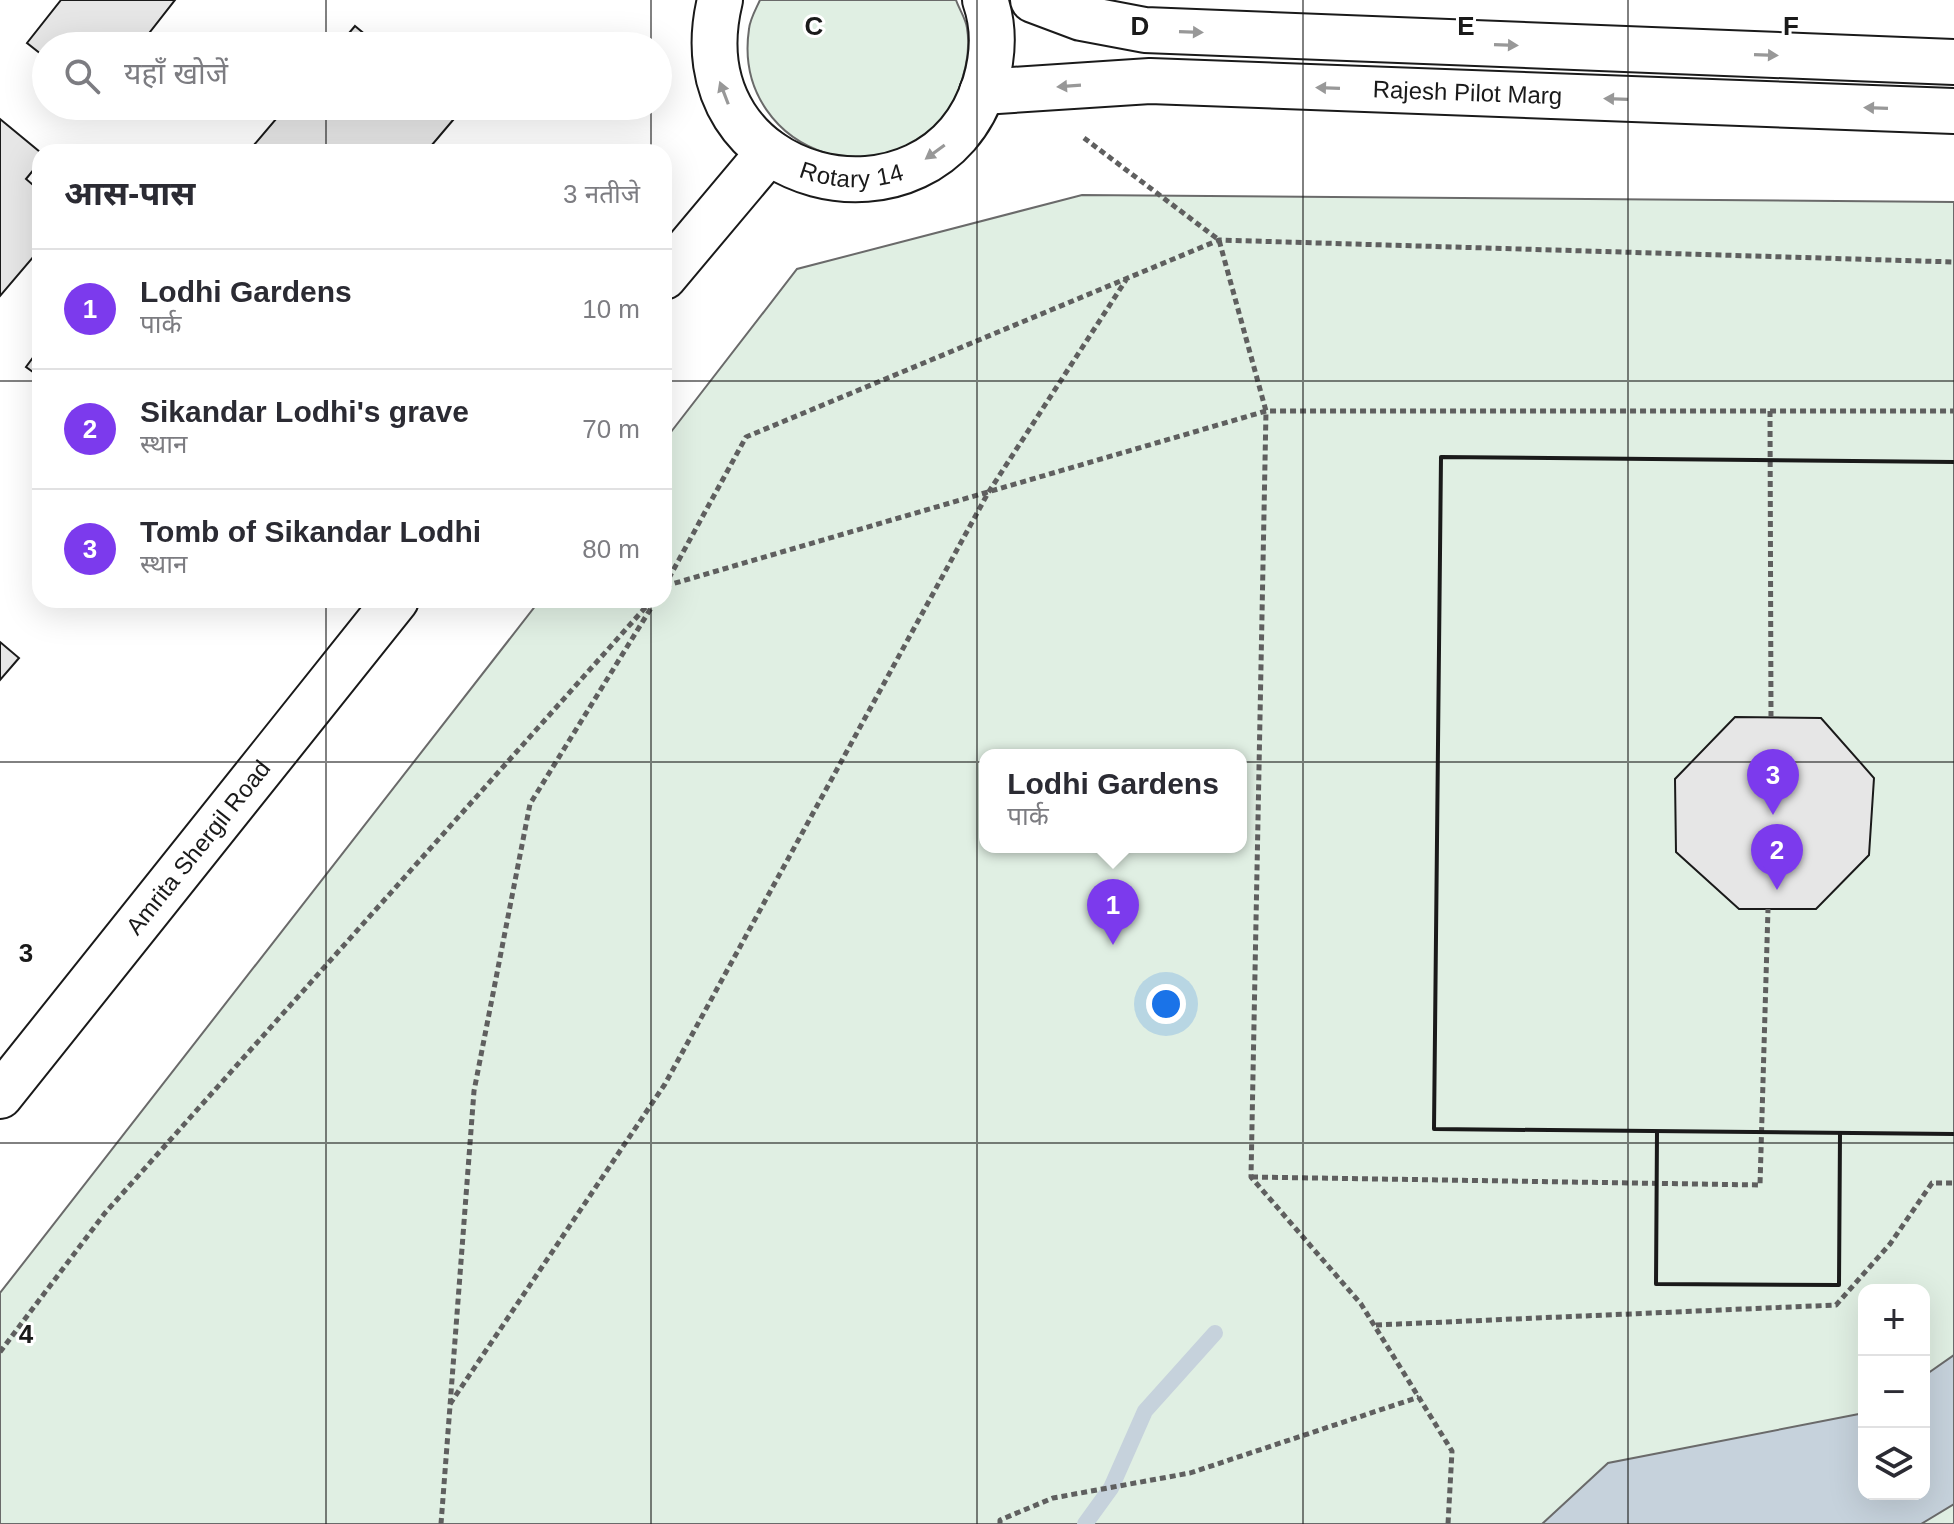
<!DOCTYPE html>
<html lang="hi">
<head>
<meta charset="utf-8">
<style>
  :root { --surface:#fff; --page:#f7f7f7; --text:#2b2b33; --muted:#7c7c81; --line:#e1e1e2; --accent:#7c3aed }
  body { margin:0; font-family:Helvetica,"Noto Sans Devanagari",sans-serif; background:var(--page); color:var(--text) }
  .controls { position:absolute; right:24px; bottom:24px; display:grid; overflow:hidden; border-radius:16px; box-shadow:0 8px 32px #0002 }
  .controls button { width:72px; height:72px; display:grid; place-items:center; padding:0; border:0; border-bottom:2px solid var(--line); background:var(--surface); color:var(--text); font:40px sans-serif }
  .you { position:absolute; left:1166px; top:1004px; width:28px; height:28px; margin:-20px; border:6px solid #fff; border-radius:50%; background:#1a73e8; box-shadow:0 0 0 12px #1a73e833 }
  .badge { display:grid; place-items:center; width:52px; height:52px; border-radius:50%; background:var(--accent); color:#fff; font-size:26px; font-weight:700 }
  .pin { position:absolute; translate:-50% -66px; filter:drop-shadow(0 2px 4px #0008) }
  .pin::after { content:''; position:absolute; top:42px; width:28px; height:24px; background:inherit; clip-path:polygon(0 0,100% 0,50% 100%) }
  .popup { position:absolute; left:979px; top:749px; width:268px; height:104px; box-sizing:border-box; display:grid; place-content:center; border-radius:16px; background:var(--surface); filter:drop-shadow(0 2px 6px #0005); font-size:26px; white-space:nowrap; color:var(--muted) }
  .popup b { font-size:30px; color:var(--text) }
  .popup::after { content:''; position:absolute; left:50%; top:100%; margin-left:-16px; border:16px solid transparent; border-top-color:var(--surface) }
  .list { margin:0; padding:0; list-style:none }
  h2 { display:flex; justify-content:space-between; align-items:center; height:104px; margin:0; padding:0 32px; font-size:34px }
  h2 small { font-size:26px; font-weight:400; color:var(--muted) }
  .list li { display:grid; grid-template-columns:52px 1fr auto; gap:24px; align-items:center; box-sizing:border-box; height:120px; padding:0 32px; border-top:2px solid var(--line) }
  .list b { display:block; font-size:30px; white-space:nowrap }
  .list p { margin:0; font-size:26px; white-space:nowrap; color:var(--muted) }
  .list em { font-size:26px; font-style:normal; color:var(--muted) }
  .icon { flex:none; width:44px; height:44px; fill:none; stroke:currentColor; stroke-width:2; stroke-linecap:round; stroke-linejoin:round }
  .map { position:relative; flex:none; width:1954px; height:1524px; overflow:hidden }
  .search { position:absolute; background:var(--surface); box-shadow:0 8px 32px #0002; left:32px; top:32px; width:640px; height:88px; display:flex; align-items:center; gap:20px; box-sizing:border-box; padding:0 28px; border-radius:44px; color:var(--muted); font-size:30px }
  .panel { position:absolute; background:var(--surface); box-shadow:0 8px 32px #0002; left:32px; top:144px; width:640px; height:464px; border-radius:24px }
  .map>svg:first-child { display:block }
  .green { fill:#e0efe3; stroke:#6a6a6a; stroke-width:2; fill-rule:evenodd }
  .water { fill:#c6d2dc; stroke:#6a6a6a; stroke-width:2 }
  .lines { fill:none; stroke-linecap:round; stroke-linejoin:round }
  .stream { stroke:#c6d2dc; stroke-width:16 }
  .building { fill:#e6e6e6; stroke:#1a1a1a; stroke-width:2 }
  .minor-casing { stroke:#1a1a1a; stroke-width:48 }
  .secondary-casing { stroke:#1a1a1a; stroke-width:48 }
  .path { stroke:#5f5f5f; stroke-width:5; stroke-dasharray:6 4; stroke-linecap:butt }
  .minor { stroke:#fff; stroke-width:44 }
  .secondary { stroke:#fff; stroke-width:44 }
  .wall { stroke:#1a1a1a; stroke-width:4 }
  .oneway { fill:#989898 }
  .grid { fill:none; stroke:#1a1a1a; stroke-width:2; stroke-opacity:0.55 }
  .labels { text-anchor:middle; stroke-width:6; stroke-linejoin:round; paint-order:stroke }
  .street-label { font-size:24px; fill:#1a1a1a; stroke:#fff }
  .grid-label { font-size:26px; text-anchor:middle; font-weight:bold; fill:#1a1a1a; stroke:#fff; stroke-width:6; stroke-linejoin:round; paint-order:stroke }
</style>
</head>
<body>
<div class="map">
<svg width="1954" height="1524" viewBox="0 0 1954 1524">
  <rect width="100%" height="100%" fill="#fff"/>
  <!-- green -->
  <g class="green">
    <path d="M760,0H956C959,9 966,19 967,28C971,51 965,74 957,94C906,211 730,157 749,29C750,19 756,9 760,0Z"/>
    <path d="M1082,195L1954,202V1524H0V1293L540,600H664V441L797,269ZM985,755H1241V847H985ZM1864,1290H1924V1494H1864Z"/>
  </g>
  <!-- water -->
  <path class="water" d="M1954,1355V1504L1921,1524H1542L1608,1463L1864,1413V1494H1924V1376Z"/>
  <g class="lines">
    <!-- stream -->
    <path class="stream" d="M1085,1524L1111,1488L1145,1411L1215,1333"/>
  </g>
  <!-- building -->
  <g class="building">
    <path d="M61,0H175L139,46H46V58L27,43Z"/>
    <path d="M355,26L379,46H338Z"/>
    <path d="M287,106H452L459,113L426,152H248Z"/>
    <path d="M0,119L40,152V162L26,179L40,191V249L0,296Z"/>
    <path d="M40,348V377L26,367Z"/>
    <path d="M0,642L19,658L0,680Z"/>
    <path d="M1735,717L1821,718L1874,778L1869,855L1816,909H1739L1676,852L1675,779Z"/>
  </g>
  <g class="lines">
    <defs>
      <g id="minor">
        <path d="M664,277L769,152"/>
        <path id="s1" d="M0,1096L396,600"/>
      </g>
      <g id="secondary">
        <path id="s2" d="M720,0C674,189 934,247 985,84C993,57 995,28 985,0"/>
        <path d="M1033,0L1081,18L1145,30L1954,62"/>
        <path id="s3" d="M982,92L1150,81L1954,111"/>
      </g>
    </defs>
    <!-- minor casing -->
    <use href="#minor" class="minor-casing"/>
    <!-- secondary casing -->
    <use href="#secondary" class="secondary-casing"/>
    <!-- path -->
    <g class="path">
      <path d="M1084,138L1219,240L1266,411L1251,1177L1361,1304L1452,1451L1448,1524"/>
      <path d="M1770,411L1771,717"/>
      <path d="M665,586L1266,411H1954"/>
      <path d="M664,587L746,437L1219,240L1954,262"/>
      <path d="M1252,1177L1760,1185L1768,909"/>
      <path d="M1376,1325L1836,1305L1890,1244L1932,1183H1954"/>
      <path d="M0,1352L105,1213L652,600"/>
      <path d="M450,1404L665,1084L988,493L1126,280"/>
      <path d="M441,1524L474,1091L530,804L656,600"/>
      <path d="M1000,1524V1520L1053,1498L1190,1473L1419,1397"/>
    </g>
    <!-- minor -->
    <use href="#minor" class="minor"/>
    <!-- secondary -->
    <use href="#secondary" class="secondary"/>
    <!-- wall -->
    <g class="wall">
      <path d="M1954,462L1441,457L1434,1129L1954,1134"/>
      <path d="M1657,1132L1656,1284L1839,1285L1840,1133"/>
    </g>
  </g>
  <!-- one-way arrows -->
  <defs><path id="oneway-solid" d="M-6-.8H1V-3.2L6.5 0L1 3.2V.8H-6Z" transform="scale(2)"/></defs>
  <g class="oneway">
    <use href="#oneway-solid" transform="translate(1191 32) rotate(2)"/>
    <use href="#oneway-solid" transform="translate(1506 45) rotate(2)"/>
    <use href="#oneway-solid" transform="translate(1766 55) rotate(2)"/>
    <use href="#oneway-solid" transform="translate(1069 86) rotate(176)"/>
    <use href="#oneway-solid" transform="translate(1328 88) rotate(-178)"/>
    <use href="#oneway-solid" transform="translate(724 93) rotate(-111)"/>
    <use href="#oneway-solid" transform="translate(1616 99) rotate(-178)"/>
    <use href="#oneway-solid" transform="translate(1876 108) rotate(-178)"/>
    <use href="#oneway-solid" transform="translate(935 152) rotate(144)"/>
  </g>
  <!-- grid -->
  <path class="grid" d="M326,0V46M651,0V46M977,0V1524M1303,0V1524M1628,0V1524M326,106V152M651,106V152M0,381H40M664,381H1954M326,600V1524M651,600V1524M0,762H1954M0,1143H1954"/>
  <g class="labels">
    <!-- street labels -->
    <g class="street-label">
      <text dy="8" stroke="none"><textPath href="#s3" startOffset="486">Rajesh Pilot Marg</textPath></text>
      <text dy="8" stroke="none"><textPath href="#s2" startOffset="258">Rotary 14</textPath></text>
      <text dy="8" stroke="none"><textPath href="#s1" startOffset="318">Amrita Shergil Road</textPath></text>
    </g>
  </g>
  <g class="grid-label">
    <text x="814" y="35">C</text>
    <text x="1140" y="35">D</text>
    <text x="1466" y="35">E</text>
    <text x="1791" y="35">F</text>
    <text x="26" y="962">3</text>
    <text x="26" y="1343">4</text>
  </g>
</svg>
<div class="controls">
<button>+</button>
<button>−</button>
<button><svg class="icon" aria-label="layers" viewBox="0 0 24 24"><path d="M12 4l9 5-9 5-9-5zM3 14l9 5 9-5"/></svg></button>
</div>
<div class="you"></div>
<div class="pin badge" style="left:1113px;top:945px">1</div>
<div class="popup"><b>Lodhi Gardens</b>पार्क</div>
<div class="pin badge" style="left:1777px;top:890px">2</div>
<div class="pin badge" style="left:1773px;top:815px">3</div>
<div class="search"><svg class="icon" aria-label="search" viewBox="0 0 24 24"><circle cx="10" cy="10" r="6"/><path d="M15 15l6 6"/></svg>यहाँ खोजें</div>
<section class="panel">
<h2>आस-पास<small>3 नतीजे</small></h2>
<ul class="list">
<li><span class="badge">1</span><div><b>Lodhi Gardens</b><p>पार्क</p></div><em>10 m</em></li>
<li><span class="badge">2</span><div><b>Sikandar Lodhi's grave</b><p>स्थान</p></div><em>70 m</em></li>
<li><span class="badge">3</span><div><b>Tomb of Sikandar Lodhi</b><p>स्थान</p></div><em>80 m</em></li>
</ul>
</section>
</div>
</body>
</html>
